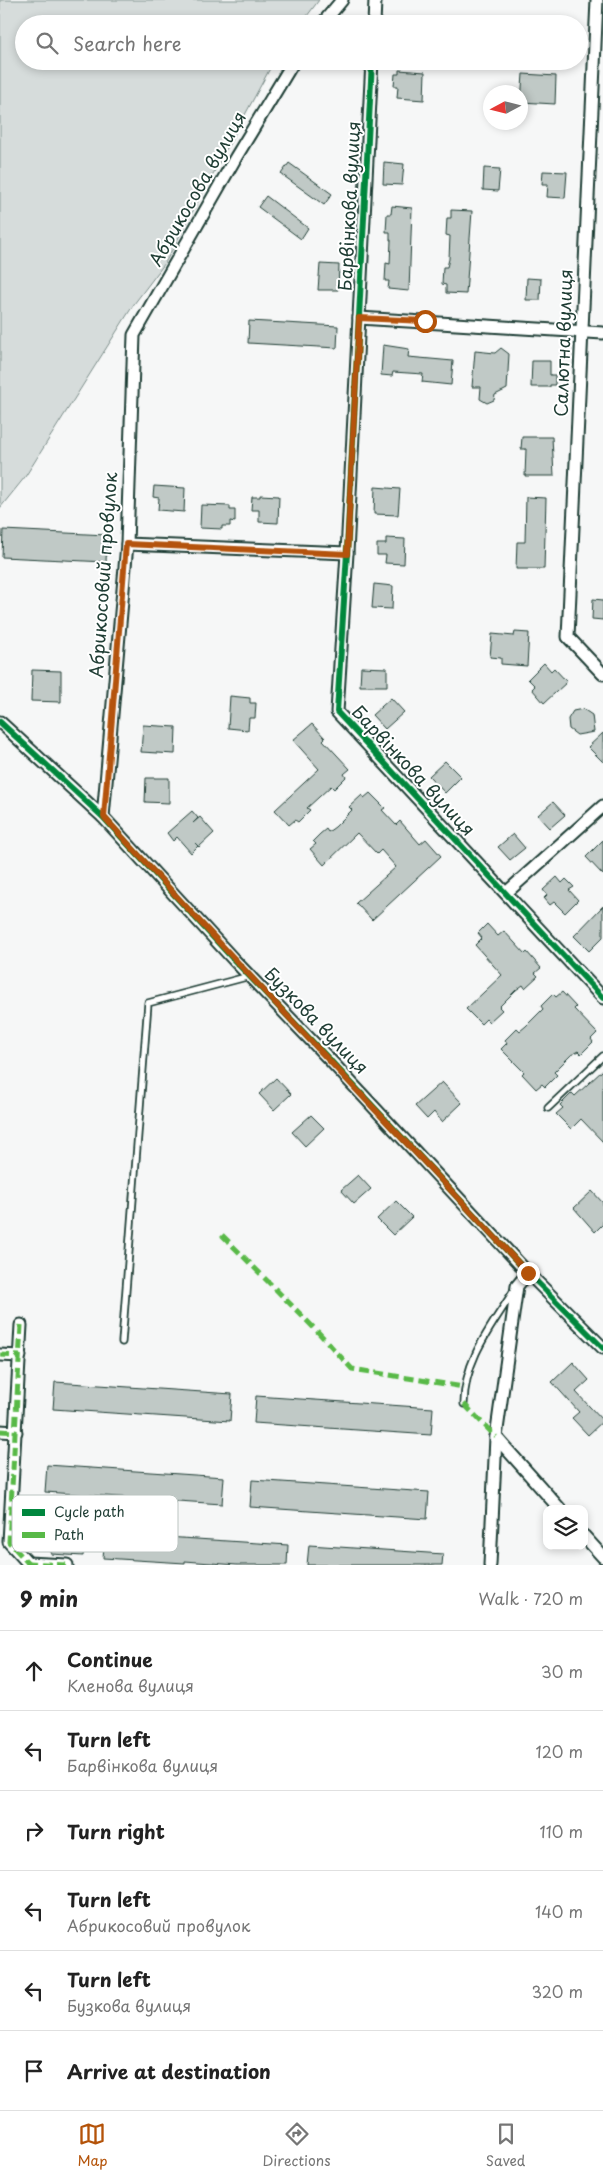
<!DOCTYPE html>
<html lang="en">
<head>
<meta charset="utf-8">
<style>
  :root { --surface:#fff; --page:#f6f6f6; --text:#222; --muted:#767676; --line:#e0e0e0; --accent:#b45309 }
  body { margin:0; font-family:"Playpen Sans",sans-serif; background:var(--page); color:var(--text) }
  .controls { position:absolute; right:15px; bottom:15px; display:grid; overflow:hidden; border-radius:10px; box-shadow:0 2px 8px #0003 }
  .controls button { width:45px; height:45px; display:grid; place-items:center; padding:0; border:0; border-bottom:1px solid var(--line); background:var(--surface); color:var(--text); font:25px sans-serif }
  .compass { position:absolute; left:483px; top:85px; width:45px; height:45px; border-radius:50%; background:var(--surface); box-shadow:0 2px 8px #0003; rotate:263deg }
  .stop { position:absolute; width:15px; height:15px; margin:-11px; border:4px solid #b45309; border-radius:50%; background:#fff }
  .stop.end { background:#b45309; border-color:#fff; box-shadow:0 1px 5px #0008 }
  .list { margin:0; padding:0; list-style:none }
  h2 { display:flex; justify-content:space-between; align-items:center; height:65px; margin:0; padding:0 20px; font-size:21px }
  h2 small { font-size:16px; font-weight:400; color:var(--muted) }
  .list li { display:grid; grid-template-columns:32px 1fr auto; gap:15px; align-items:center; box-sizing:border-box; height:80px; padding:0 20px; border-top:1px solid var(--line) }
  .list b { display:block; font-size:19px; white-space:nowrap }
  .list p { margin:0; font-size:16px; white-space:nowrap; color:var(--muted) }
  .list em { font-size:16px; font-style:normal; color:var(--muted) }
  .icon { flex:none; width:28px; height:28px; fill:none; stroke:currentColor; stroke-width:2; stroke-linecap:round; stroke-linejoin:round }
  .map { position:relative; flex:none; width:603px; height:1565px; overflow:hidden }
  .search { position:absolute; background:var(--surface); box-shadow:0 2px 8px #0003; left:15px; right:15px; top:15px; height:55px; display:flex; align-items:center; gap:12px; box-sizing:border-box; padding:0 18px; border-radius:28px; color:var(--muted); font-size:19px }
  .sheet { height:545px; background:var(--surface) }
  nav { display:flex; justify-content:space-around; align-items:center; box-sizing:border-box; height:70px; border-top:1px solid var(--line); background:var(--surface); font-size:14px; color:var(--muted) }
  nav a { display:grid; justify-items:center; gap:2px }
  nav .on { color:var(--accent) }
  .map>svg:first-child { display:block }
  .green { fill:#d6dcdb; stroke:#7a8c88 }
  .building { fill:#c0c9c6; stroke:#1f3d34 }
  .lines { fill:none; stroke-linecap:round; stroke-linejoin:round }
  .lane-casing { stroke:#1f3d34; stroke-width:9 }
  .street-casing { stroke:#1f3d34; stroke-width:15 }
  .lane { stroke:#fff; stroke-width:5.5 }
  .street { stroke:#fff; stroke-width:11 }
  .quiet { stroke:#58b947; stroke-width:5; stroke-dasharray:10 5; stroke-linecap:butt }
  .cycleway-casing { stroke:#fff; stroke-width:9 }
  .cycleway { stroke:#00873e; stroke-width:6 }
  .route { stroke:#b45309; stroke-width:6 }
  .labels { text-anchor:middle; stroke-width:4; stroke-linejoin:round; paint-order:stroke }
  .street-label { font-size:18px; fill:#1f3d34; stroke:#fff }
  .key { fill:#fff; stroke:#bcc5c2; stroke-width:1 }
  .key-label { font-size:14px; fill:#1f3d34 }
</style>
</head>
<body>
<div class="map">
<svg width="603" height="1565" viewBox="0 0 603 1565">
  <rect width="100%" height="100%" fill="#f6f7f7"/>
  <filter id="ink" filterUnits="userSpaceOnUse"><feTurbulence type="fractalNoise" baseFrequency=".02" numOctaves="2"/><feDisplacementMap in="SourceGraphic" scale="10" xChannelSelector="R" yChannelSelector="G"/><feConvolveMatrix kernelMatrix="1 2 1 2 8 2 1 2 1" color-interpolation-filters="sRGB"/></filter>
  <g filter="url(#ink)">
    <!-- green -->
    <path class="green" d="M0,0H319L301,24H24V61H274L165,263L134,304L25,477L0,508Z"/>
    <!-- building -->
    <g class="building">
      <path d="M399,70L425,72L424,100L397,98L398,86H394L395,74H399Z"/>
      <path d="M523,74L556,76L555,104L521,102Z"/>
      <path d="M384,162L404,164L402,185L383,184Z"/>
      <path d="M289,163L332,194L324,205L281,174Z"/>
      <path d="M484,168L500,169L498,191L483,190Z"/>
      <path d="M543,171L567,172L565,198L547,197L548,184H542Z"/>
      <path d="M266,196L308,228L301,239L258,207Z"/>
      <path d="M392,206L412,208L409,291L388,289L389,281H385L386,263L390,264L391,240H390V232H386L387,214H391Z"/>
      <path d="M451,210L472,211L466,294L446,293V285L442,284L443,267H447L449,259L450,236L446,235L447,218H451Z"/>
      <path d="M320,264L339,265L338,290H318Z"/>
      <path d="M527,278L541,279L540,300H526Z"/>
      <path d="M249,321L338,326L337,348L248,343Z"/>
      <path d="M383,345L409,349L408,357L453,361L451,385L422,382L423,374L393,372L392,376L381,375Z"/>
      <path d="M501,348L509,354L507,389L495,395L494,400L487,403L480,399L481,387H472L475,351L495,353Z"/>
      <path d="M532,361H550V375H555V385H550V387H531Z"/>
      <path d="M522,437H552L554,476H525L526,449H521Z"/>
      <path d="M154,486L185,488L184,512L158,510L159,498L153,497Z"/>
      <path d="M375,487L400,489L398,515L374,514Z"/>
      <path d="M260,495L279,496L278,523L259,522V510H251L252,497H260Z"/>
      <path d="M526,497L546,498L544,569H516L517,542H525Z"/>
      <path d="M201,505L230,506V510H235V522L230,521V526H222V529L200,528Z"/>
      <path d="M3,530L107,535L106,562L2,557Z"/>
      <path d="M386,538L405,539L404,564L385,563L386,555H377V544H386Z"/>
      <path d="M374,584L393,586L392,609L372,608Z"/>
      <path d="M593,599L603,600V620L592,619Z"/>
      <path d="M515,632L529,633L527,666L501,664V658L490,657L492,634L514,636Z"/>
      <path d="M544,663L551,671L554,668L567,682L544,703L532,689L535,686L528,679Z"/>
      <path d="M361,667L387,668V686H360Z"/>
      <path d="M32,670L61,671V702L31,701Z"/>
      <path d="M230,696L250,698V703H256L255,718H249L248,730L228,728Z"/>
      <path d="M391,698L404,712L385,729L372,715Z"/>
      <path d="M583,709L592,715L594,732L577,735L569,729L568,719L573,711Z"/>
      <path d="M312,724L325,738L323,740L350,769L344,774L346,777L334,789L331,786L307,808L310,810L298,822L295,820L289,825L275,810L319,769L293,740Z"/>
      <path d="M143,725L176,727L175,754L141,752Z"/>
      <path d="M603,733V762L588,747Z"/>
      <path d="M445,761L461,777L445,793L429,776Z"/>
      <path d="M146,778H169V803L145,802Z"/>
      <path d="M370,793L385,808L382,810L396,825L400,821L420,844L426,839L441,856L372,920L356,903L396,867L381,850L377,854L357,833L324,865L310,849L316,844L313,841L320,834L326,829L328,832L335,827L352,810L349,807L362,795L364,798Z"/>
      <path d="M553,802L565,815L550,828L538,815Z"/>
      <path d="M192,811L198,818L193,823L200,817L214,833L199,847L195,843L198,846L191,853L177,837L173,841L167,833Z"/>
      <path d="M513,834L525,848L510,860L498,847Z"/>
      <path d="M603,840V875L586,857Z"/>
      <path d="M557,877L562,883L566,879L574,887L569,890L578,900L565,913L554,902L550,905L544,898L547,895L543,890Z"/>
      <path d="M603,906V937L589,951L574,936Z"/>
      <path d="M487,924L498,936L504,931L525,954L527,952L541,968L535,973L538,976L525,988L523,985L516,990L499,1007L502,1010L489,1022L486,1019L481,1024L466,1009L502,975L475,945L482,938L478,933Z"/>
      <path d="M562,992L576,1007L574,1009L597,1033L591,1039L593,1042L581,1054L578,1051L571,1055L554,1072L557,1075L545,1087L542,1084L536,1089L522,1074L524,1072L501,1049L507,1043L505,1040L517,1028L520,1031L526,1026L543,1009L541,1006L553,994L556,997Z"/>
      <path d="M603,1070V1142L581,1119L571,1129L556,1114L563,1108L560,1105L572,1093L575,1096Z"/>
      <path d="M276,1078L291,1094L274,1110L259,1094Z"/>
      <path d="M442,1082L462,1103L442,1122L434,1112L427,1119L415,1106Z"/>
      <path d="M311,1115L324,1128L305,1146L292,1132Z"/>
      <path d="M358,1175L371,1189L354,1204L341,1190Z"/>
      <path d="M592,1191L603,1203V1224L595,1232L574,1208Z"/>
      <path d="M396,1201L412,1217L393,1235L377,1219Z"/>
      <path d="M573,1362L589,1380L576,1392L603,1421L588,1435L572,1418L579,1412L552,1382Z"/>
      <path d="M55,1382L232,1394L230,1421L53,1409Z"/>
      <path d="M256,1396L433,1408L431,1435L254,1423Z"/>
      <path d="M47,1465L224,1477L222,1504L45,1492Z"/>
      <path d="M252,1480L429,1492L427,1519L250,1507Z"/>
      <path d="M53,1529L85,1532L83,1556L51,1554Z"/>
      <path d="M105,1533L288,1545L287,1565H237L185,1561V1563L103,1558Z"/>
      <path d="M309,1545L443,1554L442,1565H307Z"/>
    </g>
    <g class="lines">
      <defs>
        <g id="lane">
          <path d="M548,1108L603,1056"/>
          <path d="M122,1342L148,1003L250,976"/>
          <path d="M464,1404C464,1360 491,1327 513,1292"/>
        </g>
        <g id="street">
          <path d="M597,0L568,637L603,674"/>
          <path d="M322,24L342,0"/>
          <path d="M374,24L375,0"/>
          <path d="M372,61L347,553L337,712L603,998"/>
          <path d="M359,318L603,333"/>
          <path d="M127,544L347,553"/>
          <path d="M0,722L103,817L234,960L329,1059L528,1273L603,1348"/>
          <path d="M103,817L127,544L134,335L236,157L294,61"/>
          <path d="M506,893L603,806"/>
          <path d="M21,1325L9,1542L28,1563"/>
          <path d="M0,1355L20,1356"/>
          <path d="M0,1431L16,1432"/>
          <path d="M496,1437L560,1509"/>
          <path d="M584,1536L603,1557"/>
          <path d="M28,1565V1563L67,1565"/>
          <path d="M490,1565L496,1437L517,1286L528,1273"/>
        </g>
      </defs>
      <!-- lane casing -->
      <use href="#lane" class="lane-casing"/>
      <!-- street casing -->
      <use href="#street" class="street-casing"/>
      <!-- lane -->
      <use href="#lane" class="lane"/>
      <!-- street -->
      <use href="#street" class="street"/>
      <!-- quiet -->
      <g class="quiet">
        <path d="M222,1235L318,1332L352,1369L464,1387"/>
        <path d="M21,1325L9,1542L28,1563"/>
        <path d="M0,1355L20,1356"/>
        <path d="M464,1404L496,1437"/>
        <path d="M0,1431L16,1432"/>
        <path d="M28,1565V1563L67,1565"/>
      </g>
      <defs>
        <g id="cycleway">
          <path d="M372,61L347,553L337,712L603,998"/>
          <path d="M0,722L103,817L234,960L329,1059L528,1273L603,1348"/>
        </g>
      </defs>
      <!-- cycleway casing -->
      <use href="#cycleway" class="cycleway-casing"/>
      <!-- cycleway -->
      <use href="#cycleway" class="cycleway"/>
    </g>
  </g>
  <g class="lines" filter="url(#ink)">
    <!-- route -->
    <path class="route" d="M425,321L359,318L347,554L126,544L104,817C243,971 387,1121 528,1273"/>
  </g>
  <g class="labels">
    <!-- street labels -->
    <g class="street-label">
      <text transform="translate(198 189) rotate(-60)" y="6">Абрикосова вулиця</text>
      <text transform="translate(350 206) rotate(-87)" y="6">Барвінкова вулиця</text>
      <text transform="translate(564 343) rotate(-88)" y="6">Салютна вулиця</text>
      <text transform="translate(104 575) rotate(-86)" y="6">Абрикосовий провулок</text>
      <text transform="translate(413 771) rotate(47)" y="6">Барвінкова вулиця</text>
      <text transform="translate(316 1021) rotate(46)" y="6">Бузкова вулиця</text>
    </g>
  </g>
  <!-- legend -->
  <rect x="12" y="1495" width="166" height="57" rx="8" class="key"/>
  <rect x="22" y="1509" width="23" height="7" fill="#00873e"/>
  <rect x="22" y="1532" width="23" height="6" fill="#58b947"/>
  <g class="key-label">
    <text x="54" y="1517">Cycle path</text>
    <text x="54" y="1540">Path</text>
  </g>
</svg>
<div class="controls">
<button><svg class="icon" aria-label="layers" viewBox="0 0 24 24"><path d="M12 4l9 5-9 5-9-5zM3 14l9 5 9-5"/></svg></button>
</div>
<svg class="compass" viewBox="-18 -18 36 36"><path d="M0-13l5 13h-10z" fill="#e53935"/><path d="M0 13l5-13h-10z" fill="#767676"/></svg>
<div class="stop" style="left:425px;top:321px"></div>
<div class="stop end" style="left:528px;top:1273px"></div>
<div class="search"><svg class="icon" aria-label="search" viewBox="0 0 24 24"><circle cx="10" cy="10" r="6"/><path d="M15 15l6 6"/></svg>Search here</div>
</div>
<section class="sheet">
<h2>9 min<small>Walk · 720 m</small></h2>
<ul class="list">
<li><svg class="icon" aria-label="ahead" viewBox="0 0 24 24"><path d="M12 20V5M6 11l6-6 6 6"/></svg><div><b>Continue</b><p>Кленова вулиця</p></div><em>30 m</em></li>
<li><svg class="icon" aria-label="left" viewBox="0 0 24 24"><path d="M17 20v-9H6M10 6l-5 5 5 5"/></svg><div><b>Turn left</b><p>Барвінкова вулиця</p></div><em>120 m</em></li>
<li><svg class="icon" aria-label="right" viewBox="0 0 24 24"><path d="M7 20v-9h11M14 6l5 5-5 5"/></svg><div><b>Turn right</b></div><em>110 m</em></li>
<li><svg class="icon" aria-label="left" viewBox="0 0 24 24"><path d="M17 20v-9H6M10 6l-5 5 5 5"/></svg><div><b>Turn left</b><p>Абрикосовий провулок</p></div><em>140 m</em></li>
<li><svg class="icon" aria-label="left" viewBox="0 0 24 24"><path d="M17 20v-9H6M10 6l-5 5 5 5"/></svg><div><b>Turn left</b><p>Бузкова вулиця</p></div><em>320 m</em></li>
<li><svg class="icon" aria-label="arrive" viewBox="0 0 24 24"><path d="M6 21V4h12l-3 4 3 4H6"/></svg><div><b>Arrive at destination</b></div></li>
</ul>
</section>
<nav>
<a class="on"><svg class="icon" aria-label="map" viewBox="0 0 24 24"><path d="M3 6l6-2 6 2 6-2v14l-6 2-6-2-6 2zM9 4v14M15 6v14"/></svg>Map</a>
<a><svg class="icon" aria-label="directions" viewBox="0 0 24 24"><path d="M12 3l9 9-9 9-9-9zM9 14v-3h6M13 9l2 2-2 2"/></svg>Directions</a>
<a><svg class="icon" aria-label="saved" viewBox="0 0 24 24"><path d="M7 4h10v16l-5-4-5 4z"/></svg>Saved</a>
</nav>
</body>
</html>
